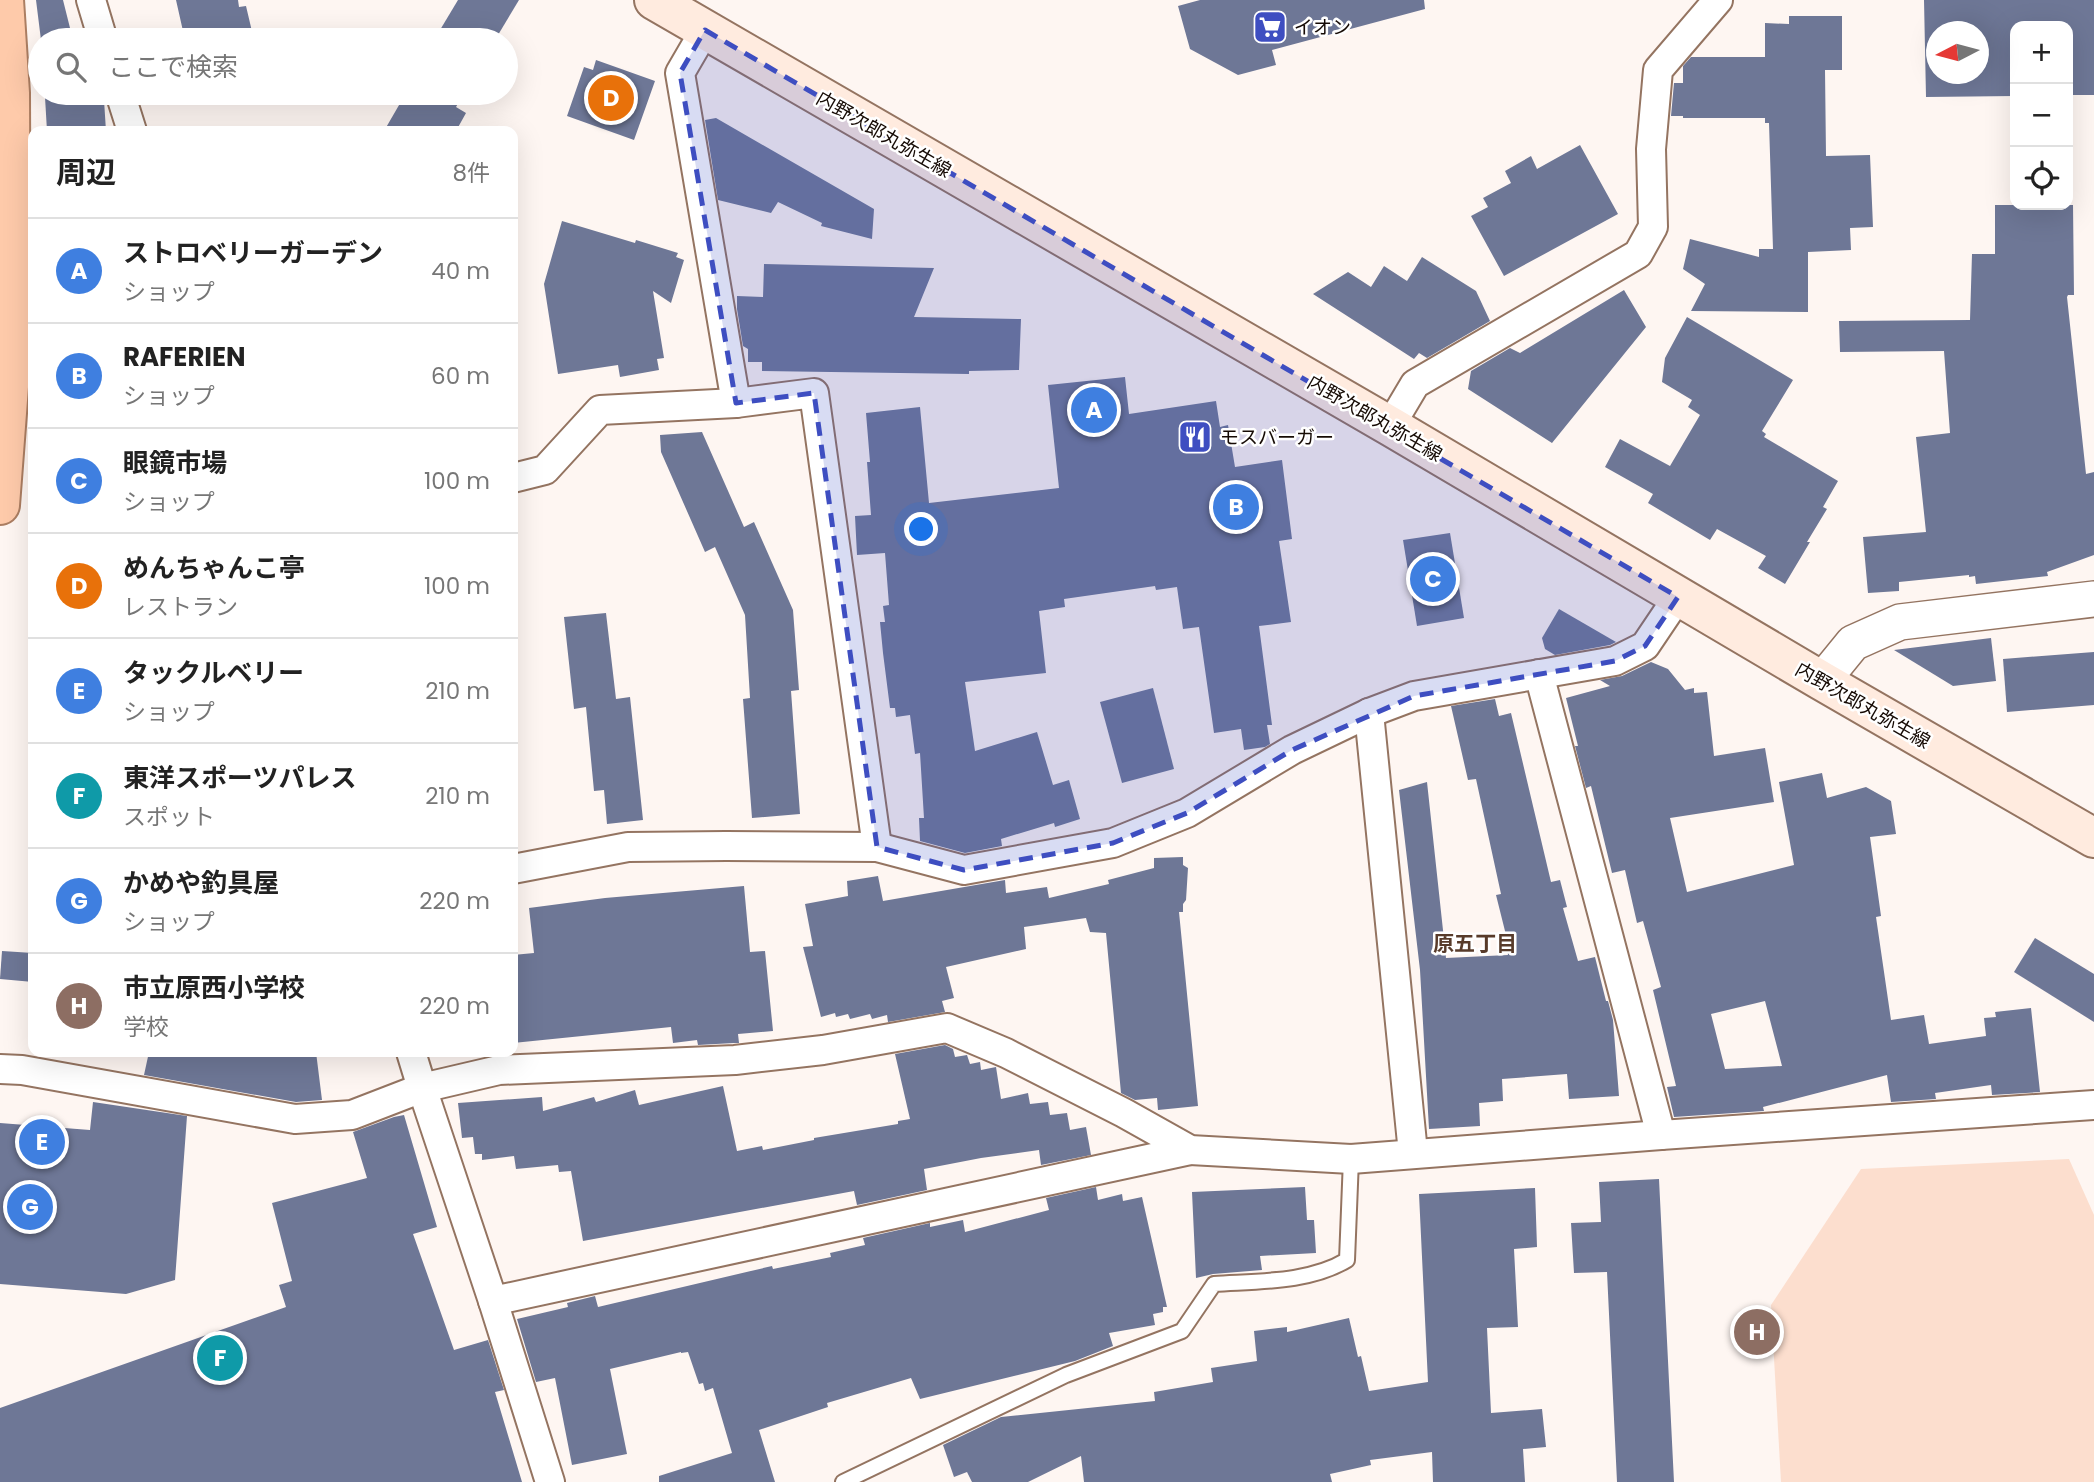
<!DOCTYPE html>
<html lang="ja">
<head>
<meta charset="utf-8">
<style>
  :root { --surface:#fff; --page:#f2f2f2; --text:#222; --muted:#767676; --line:#e0e0e0; --accent:#0b8043 }
  body { margin:0; font-family:Poppins,"Noto Sans JP",sans-serif; background:var(--page); color:var(--text) }
  .controls { position:absolute; right:21px; top:21px; display:grid; overflow:hidden; border-radius:14px; box-shadow:0 7px 28px #0002 }
  .controls button { width:63px; height:63px; display:grid; place-items:center; padding:0; border:0; border-bottom:2px solid var(--line); background:var(--surface); color:var(--text); font:35px sans-serif }
  .compass { position:absolute; left:1926px; top:21px; width:63px; height:63px; border-radius:50%; background:var(--surface); box-shadow:0 7px 28px #0002; rotate:264deg }
  .you { position:absolute; left:922px; top:530px; width:24px; height:24px; margin:-18px; border:5px solid #fff; border-radius:50%; background:#1a73e8; box-shadow:0 0 0 10px #1a73e833 }
  .badge { display:grid; place-items:center; width:46px; height:46px; border-radius:50%; background:var(--accent); color:#fff; font-size:23px; font-weight:700 }
  .pin { position:absolute; translate:-50% -50%; border:4px solid #fff; box-shadow:0 2px 7px #0006 }
  .list { margin:0; padding:0; list-style:none }
  h2 { display:flex; justify-content:space-between; align-items:center; height:91px; margin:0; padding:0 28px; font-size:30px }
  h2 small { font-size:23px; font-weight:400; color:var(--muted) }
  .list li { display:grid; grid-template-columns:46px 1fr auto; gap:21px; align-items:center; box-sizing:border-box; height:105px; padding:0 28px; border-top:2px solid var(--line) }
  .list b { display:block; font-size:26px; white-space:nowrap }
  .list p { margin:0; font-size:23px; white-space:nowrap; color:var(--muted) }
  .list em { font-size:23px; font-style:normal; color:var(--muted) }
  .icon { flex:none; width:38px; height:38px; fill:none; stroke:currentColor; stroke-width:2; stroke-linecap:round; stroke-linejoin:round }
  .map { position:relative; flex:none; width:2094px; height:1482px; overflow:hidden }
  .search { position:absolute; background:var(--surface); box-shadow:0 7px 28px #0002; left:28px; top:28px; width:490px; height:77px; display:flex; align-items:center; gap:18px; box-sizing:border-box; padding:0 24px; border-radius:38px; color:var(--muted); font-size:26px }
  .panel { position:absolute; background:var(--surface); box-shadow:0 7px 28px #0002; left:28px; top:126px; width:490px; height:931px; border-radius:14px }
  .map>svg:first-child { display:block }
  .green { fill:#fcdece }
  .building { fill:#6e7796; fill-rule:evenodd }
  .lines { fill:none; stroke-linecap:round; stroke-linejoin:round }
  .service-casing { stroke:#947461; stroke-width:18 }
  .minor-casing { stroke:#947461; stroke-width:32 }
  .tertiary-casing { stroke:#947461; stroke-width:38 }
  .secondary-casing { stroke:#947461; stroke-width:42 }
  .trunk-casing { stroke:#ac7e62; stroke-width:42 }
  .service { stroke:#fff; stroke-width:14 }
  .minor { stroke:#fff; stroke-width:28 }
  .tertiary { stroke:#fff; stroke-width:35 }
  .secondary { stroke:#ffebdf; stroke-width:38 }
  .trunk { stroke:#fecaaa; stroke-width:38 }
  .marked { fill:#3e4ec1; fill-opacity:0.2; stroke:#3e4ec1; stroke-width:5; stroke-dasharray:14 9; stroke-linejoin:round }
  .labels { text-anchor:middle; stroke-width:5; stroke-linejoin:round; paint-order:stroke }
  .poi-label { font-size:19px; fill:#150a04; stroke:#fff; text-anchor:start }
  .street-label { font-size:19px; fill:#150a04; stroke:#fff }
  .neighbourhood-label { font-size:21px; font-weight:bold; fill:#583b2a; stroke:#fff }
</style>
</head>
<body>
<div class="map">
<svg width="2094" height="1482" viewBox="0 0 2094 1482">
  <rect width="100%" height="100%" fill="#fef6f2"/>
  <!-- green -->
  <path class="green" d="M2069,1159L2094,1215V1482H1781L1771,1305L1861,1169Z"/>
  <!-- building -->
  <g class="building">
    <path d="M36,0H63L73,40H41Z"/>
    <path d="M176,0H238L239,7L246,6L254,40H185Z"/>
    <path d="M458,0H519L495,40H434Z"/>
    <path d="M1200,0H1424L1425,9L1272,50L1276,65L1238,75L1190,49L1178,6Z"/>
    <path d="M1924,0H2094V95H2068V26H2015V96L1926,97ZM1936,32H1978V74H1936Z"/>
    <path d="M1789,16H1842V70H1825L1826,156L1870,155L1873,227L1850,228L1851,250L1808,252V312L1691,311L1705,284L1683,269L1690,239L1759,257V249H1773L1769,123H1765V118H1683V116H1671L1674,83H1683V66L1691,57H1765V23L1789,24Z"/>
    <path d="M596,60L655,81L634,140L567,116L584,67L593,70Z"/>
    <path d="M406,93H464L456,107L466,113L456,131H384Z"/>
    <path d="M79,95L80,101L104,100L106,131H47L45,97Z"/>
    <path d="M716,118L874,209L872,239L821,226L822,223L778,202L771,213L718,200L705,120Z"/>
    <path d="M1580,145L1618,214L1504,276L1471,216L1488,207L1483,198L1511,183L1505,171L1531,156L1537,169Z"/>
    <path d="M1995,205H2073L2074,295H2068L2067,297L2086,474L2094,472V555L2047,572L2048,576L1976,584L1975,576L1969,577V575L1899,582V591L1868,593L1863,537L1926,532L1916,437L1950,433L1944,351L1840,352L1839,321L1970,320L1972,254H1995Z"/>
    <path d="M562,221L635,243L636,240L678,253L676,257L684,260L671,303L653,291L664,358L657,359L659,370L620,377L618,365L558,374L544,284Z"/>
    <path d="M1422,257L1476,291L1490,321L1427,358L1419,353L1414,359L1313,294L1348,272L1371,287L1384,266L1407,281Z"/>
    <path d="M764,264L934,268L914,317L1021,319L1019,370L969,371V374L762,371V362H748V349L743,346L737,309V296L763,297Z"/>
    <path d="M1624,290L1646,327L1552,443L1468,389L1471,371L1510,348L1520,353Z"/>
    <path d="M1687,317L1793,380L1762,431L1766,434L1764,437L1838,481L1823,507L1827,509L1807,542H1810L1785,584L1758,568L1766,556L1717,529L1710,540L1648,503L1653,494L1605,467L1620,439L1670,466L1700,415L1688,407L1692,400L1662,382L1665,358Z"/>
    <path d="M1125,377L1129,414L1216,401L1220,427L1228,425L1235,467L1282,460L1292,539L1279,541L1291,622L1259,626L1272,725H1267L1270,744L1265,747L1244,750L1241,729L1214,733L1199,627L1183,629L1177,587L1156,590L1155,586L1064,599L1065,607L1039,611L1046,673L965,682L975,751L1037,732L1053,785L1069,780L1080,819L1055,827L1054,823L1001,839L1002,846L965,853L920,841L919,818H924L920,753L915,754L910,715L896,717L895,708H890L883,653L880,622H885L883,606L889,605L885,553L857,555L855,516L871,515L867,462H870L866,413L920,407L929,503L1059,488L1048,385Z"/>
    <path d="M702,432L744,527L754,522L793,610L799,690L791,691L800,814L752,818L743,699L750,698L745,615L715,547L705,552L661,452L660,435Z"/>
    <path d="M1450,533L1464,618L1417,626L1403,540Z"/>
    <path d="M1559,609L1616,642L1610,645L1555,655L1545,649L1542,638Z"/>
    <path d="M606,613L616,699L630,697L643,820L607,824L604,790L594,791L586,707L574,709L564,617Z"/>
    <path d="M1991,638L1996,681L1953,686L1894,650Z"/>
    <path d="M2094,652V705L2007,712L2003,659Z"/>
    <path d="M1651,662L1668,669L1685,690L1694,688V693L1707,692L1714,756L1765,748L1774,802L1670,818L1687,892L1794,865L1779,782L1822,773L1827,798L1866,787L1891,801L1896,834L1870,837L1881,916L1876,917L1891,1020L1924,1015L1929,1044L1986,1036L1984,1018L1996,1017L1995,1012L2031,1008L2040,1092L1992,1095L1991,1085L1935,1093L1936,1099L1891,1102L1887,1075L1763,1107L1764,1111L1674,1117L1667,1087L1676,1086L1653,990L1661,987L1643,921L1637,923L1625,870L1612,873L1591,786L1586,788L1575,746H1578L1566,698L1610,686L1600,680L1622,676ZM1765,1001L1782,1066L1725,1069L1711,1014Z"/>
    <path d="M1153,688L1174,769L1122,783L1100,702Z"/>
    <path d="M1495,699L1499,716L1511,713L1551,882L1560,880L1567,907L1563,908L1578,961L1595,957L1606,1001H1608L1613,1020L1619,1096L1569,1099L1567,1074L1502,1079L1503,1101L1479,1103L1480,1126L1429,1129L1420,970L1399,790L1427,782L1446,958L1508,955L1504,936L1506,935L1496,895L1501,894L1476,779L1468,780L1451,706Z"/>
    <path d="M1183,857V865L1188,868L1186,900L1183,904V912H1179L1198,1106L1158,1110L1157,1098L1135,1100L1121,1093L1106,933L1090,932L1086,918L1024,927L1026,949L946,967L954,998L942,1001L945,1012L888,1022L887,1015L872,1019L870,1014L850,1019L848,1014L836,1017L835,1013L821,1017L803,947L813,946L805,904L848,896L847,881L878,876L883,901L1005,880L1006,893L1047,887L1049,898L1109,884L1108,880L1154,868V858Z"/>
    <path d="M744,886L750,952L765,951L773,1031L738,1034L739,1043H734L698,1045L697,1040L673,1043L671,1027L513,1043V955L534,953L529,908L605,898Z"/>
    <path d="M2035,938L2094,974V1022L2014,972Z"/>
    <path d="M2,951L33,953V982L0,979Z"/>
    <path d="M945,1045L953,1049L955,1057L967,1055L970,1064L980,1062L981,1070L996,1067L1001,1099L1028,1093L1030,1104L1048,1102L1050,1115L1067,1113L1070,1130L1086,1127L1091,1155L1041,1165L1039,1150L981,1158L924,1169L927,1190L857,1205L854,1191L583,1241L571,1171L559,1172L558,1165L516,1169L514,1156L482,1160V1154H475L473,1137L462,1138L458,1103L542,1097L543,1111L594,1097L596,1102L635,1090L639,1105L723,1086L737,1151L762,1146L763,1150L814,1140V1138L898,1124V1121L910,1119L895,1054Z"/>
    <path d="M149,1052H316L322,1100L296,1102L144,1075Z"/>
    <path d="M93,1102L187,1116L175,1280L126,1294L0,1284V1123L90,1130Z"/>
    <path d="M404,1115L437,1227L413,1234L454,1350L488,1340L504,1390L495,1392L522,1482H0V1408L286,1307L279,1285L292,1281L272,1203L367,1178L353,1132L394,1117Z"/>
    <path d="M1659,1179L1674,1482H1617L1607,1272L1574,1273L1571,1223L1601,1222L1599,1182Z"/>
    <path d="M1096,1187L1098,1200L1122,1194L1123,1201L1142,1197L1167,1307H1163V1312L1153,1314L1155,1325L1109,1333L1113,1346L1075,1361L920,1399L911,1378L827,1403L828,1407L759,1430L775,1482H659V1476L732,1453L713,1388L705,1391L703,1383L699,1384L688,1352L681,1353V1352L610,1369L627,1454L572,1465L555,1378L536,1382L517,1319L568,1307L567,1303L595,1296L598,1307L772,1266L773,1269L831,1257L830,1253L865,1245L863,1238L930,1223V1227L963,1220L965,1232L1049,1210L1046,1198Z"/>
    <path d="M1305,1187L1307,1220H1314L1316,1253L1260,1256L1262,1270L1213,1274L1196,1278L1192,1192Z"/>
    <path d="M1535,1188L1537,1247L1514,1249L1518,1327L1487,1328L1491,1413L1542,1409L1546,1447L1523,1449L1525,1482H1433L1432,1452L1370,1460L1371,1465L1330,1474L1332,1482H1084L1081,1456L1028,1482H972L967,1472L954,1477L943,1445L1001,1417L1155,1401L1154,1392L1213,1382L1211,1368L1257,1361L1254,1331L1287,1327V1332L1349,1318L1358,1357L1361,1356L1369,1391L1428,1382L1419,1194Z"/>
  </g>
  <g class="lines">
    <defs>
      <path id="service" d="M843,1482L1066,1375L1182,1331L1214,1284C1257,1281 1309,1283 1347,1260L1351,1159"/>
      <g id="minor">
        <path d="M91,0L103,40"/>
        <path d="M705,30L680,73L736,403"/>
        <path d="M120,93L132,131"/>
        <path d="M1390,426L1415,384L1638,254L1653,227L1651,149L1658,70L1718,0"/>
        <path d="M513,478L545,470L600,410L736,403L814,393L877,847"/>
        <path d="M1539,674L1661,1135"/>
        <path d="M1369,713L1413,1153"/>
        <path d="M513,869L628,847L726,846L877,847L964,870L1113,843L1187,813L1292,750L1369,713L1414,696L1615,661L1645,646L1678,597"/>
        <path d="M411,1052L422,1088L493,1301L550,1482"/>
        <path d="M0,1069L22,1070L295,1119L352,1115L422,1088L499,1070L735,1060L823,1050L947,1028L1006,1053L1124,1113L1190,1150L1351,1159L1661,1135L2094,1105"/>
        <path d="M493,1301L1190,1150"/>
      </g>
      <path id="tertiary" d="M1822,681L1853,643L1900,622L2094,599"/>
      <path id="secondary" d="M654,0L1390,426L1822,681L2094,838"/>
      <path id="trunk" d="M0,505L11,360L10,93L4,0"/>
    </defs>
    <!-- service casing -->
    <use href="#service" class="service-casing"/>
    <!-- minor casing -->
    <use href="#minor" class="minor-casing"/>
    <!-- tertiary casing -->
    <use href="#tertiary" class="tertiary-casing"/>
    <!-- secondary casing -->
    <use href="#secondary" class="secondary-casing"/>
    <!-- trunk casing -->
    <use href="#trunk" class="trunk-casing"/>
    <!-- service -->
    <use href="#service" class="service"/>
    <!-- minor -->
    <use href="#minor" class="minor"/>
    <!-- tertiary -->
    <use href="#tertiary" class="tertiary"/>
    <!-- secondary -->
    <use href="#secondary" class="secondary"/>
    <!-- trunk -->
    <use href="#trunk" class="trunk"/>
  </g>
  <!-- marked area -->
  <path class="marked" d="M705,30L1678,597L1645,646L1615,661L1414,696L1292,750L1187,813L1113,843L964,870L877,847L814,393L736,403L680,73Z"/>
  <!-- icons -->
  <defs>
    <symbol id="supermarket-square" viewBox="-11 -11 22 22"><rect x="-9" y="-9" width="18" height="18" rx="4" fill="#3e4ec1" stroke="#fff"/><path d="M-6-5.5h2.5l.6 2H6L4.5 2H-2.5L-4.4-4H-6ZM-1.5 3.2a1.3 1.3 0 1 0 .1 0ZM3 3.2a1.3 1.3 0 1 0 .1 0Z" fill="#fff"/></symbol>
    <symbol id="restaurant-square" viewBox="-11 -11 22 22"><rect x="-9" y="-9" width="18" height="18" rx="4" fill="#3e4ec1" stroke="#fff"/><path d="M-5-6h1v4h1v-4h1v4h1v-4h1v5L-1.5 .5V6h-2V.5L-5-1ZM5-6V6H3V1.5H1.5Q1.5-4 5-6Z" fill="#fff"/></symbol>
  </defs>
  <g fill-rule="evenodd">
    <use href="#supermarket-square" x="1251" y="8" width="38" height="38"/>
    <use href="#restaurant-square" x="1176" y="418" width="38" height="38"/>
  </g>
  <g class="labels">
    <!-- poi labels -->
    <g class="poi-label">
      <text x="1294" y="34">イオン</text>
      <text x="1220" y="444">モスバーガー</text>
    </g>
    <!-- street labels -->
    <g class="street-label">
      <text transform="translate(884 134) rotate(30)" y="7">内野次郎丸弥生線</text>
      <text transform="translate(1375 418) rotate(30)" y="7">内野次郎丸弥生線</text>
      <text transform="translate(1863 705) rotate(30)" y="7">内野次郎丸弥生線</text>
    </g>
    <!-- neighbourhood labels -->
    <g class="neighbourhood-label">
      <text x="1475" y="951">原五丁目</text>
    </g>
  </g>
</svg>
<div class="controls">
<button>+</button>
<button>−</button>
<button><svg class="icon" aria-label="locate" viewBox="0 0 24 24"><circle cx="12" cy="12" r="6"/><path d="M12 2v4M12 18v4M2 12h4M18 12h4"/></svg></button>
</div>
<svg class="compass" viewBox="-18 -18 36 36"><path d="M0-13l5 13h-10z" fill="#e53935"/><path d="M0 13l5-13h-10z" fill="#767676"/></svg>
<div class="you"></div>
<div class="pin badge" style="left:1094px;top:410px;background:#3f7fe0">A</div>
<div class="pin badge" style="left:1236px;top:507px;background:#3f7fe0">B</div>
<div class="pin badge" style="left:1433px;top:579px;background:#3f7fe0">C</div>
<div class="pin badge" style="left:611px;top:98px;background:#e8710a">D</div>
<div class="pin badge" style="left:42px;top:1142px;background:#3f7fe0">E</div>
<div class="pin badge" style="left:220px;top:1358px;background:#0f9aa8">F</div>
<div class="pin badge" style="left:30px;top:1207px;background:#3f7fe0">G</div>
<div class="pin badge" style="left:1757px;top:1332px;background:#8d6e63">H</div>
<div class="search"><svg class="icon" aria-label="search" viewBox="0 0 24 24"><circle cx="10" cy="10" r="6"/><path d="M15 15l6 6"/></svg>ここで検索</div>
<section class="panel">
<h2>周辺<small>8件</small></h2>
<ul class="list">
<li><span class="badge" style="background:#3f7fe0">A</span><div><b>ストロベリーガーデン</b><p>ショップ</p></div><em>40 m</em></li>
<li><span class="badge" style="background:#3f7fe0">B</span><div><b>RAFERIEN</b><p>ショップ</p></div><em>60 m</em></li>
<li><span class="badge" style="background:#3f7fe0">C</span><div><b>眼鏡市場</b><p>ショップ</p></div><em>100 m</em></li>
<li><span class="badge" style="background:#e8710a">D</span><div><b>めんちゃんこ亭</b><p>レストラン</p></div><em>100 m</em></li>
<li><span class="badge" style="background:#3f7fe0">E</span><div><b>タックルベリー</b><p>ショップ</p></div><em>210 m</em></li>
<li><span class="badge" style="background:#0f9aa8">F</span><div><b>東洋スポーツパレス</b><p>スポット</p></div><em>210 m</em></li>
<li><span class="badge" style="background:#3f7fe0">G</span><div><b>かめや釣具屋</b><p>ショップ</p></div><em>220 m</em></li>
<li><span class="badge" style="background:#8d6e63">H</span><div><b>市立原西小学校</b><p>学校</p></div><em>220 m</em></li>
</ul>
</section>
</div>
</body>
</html>
